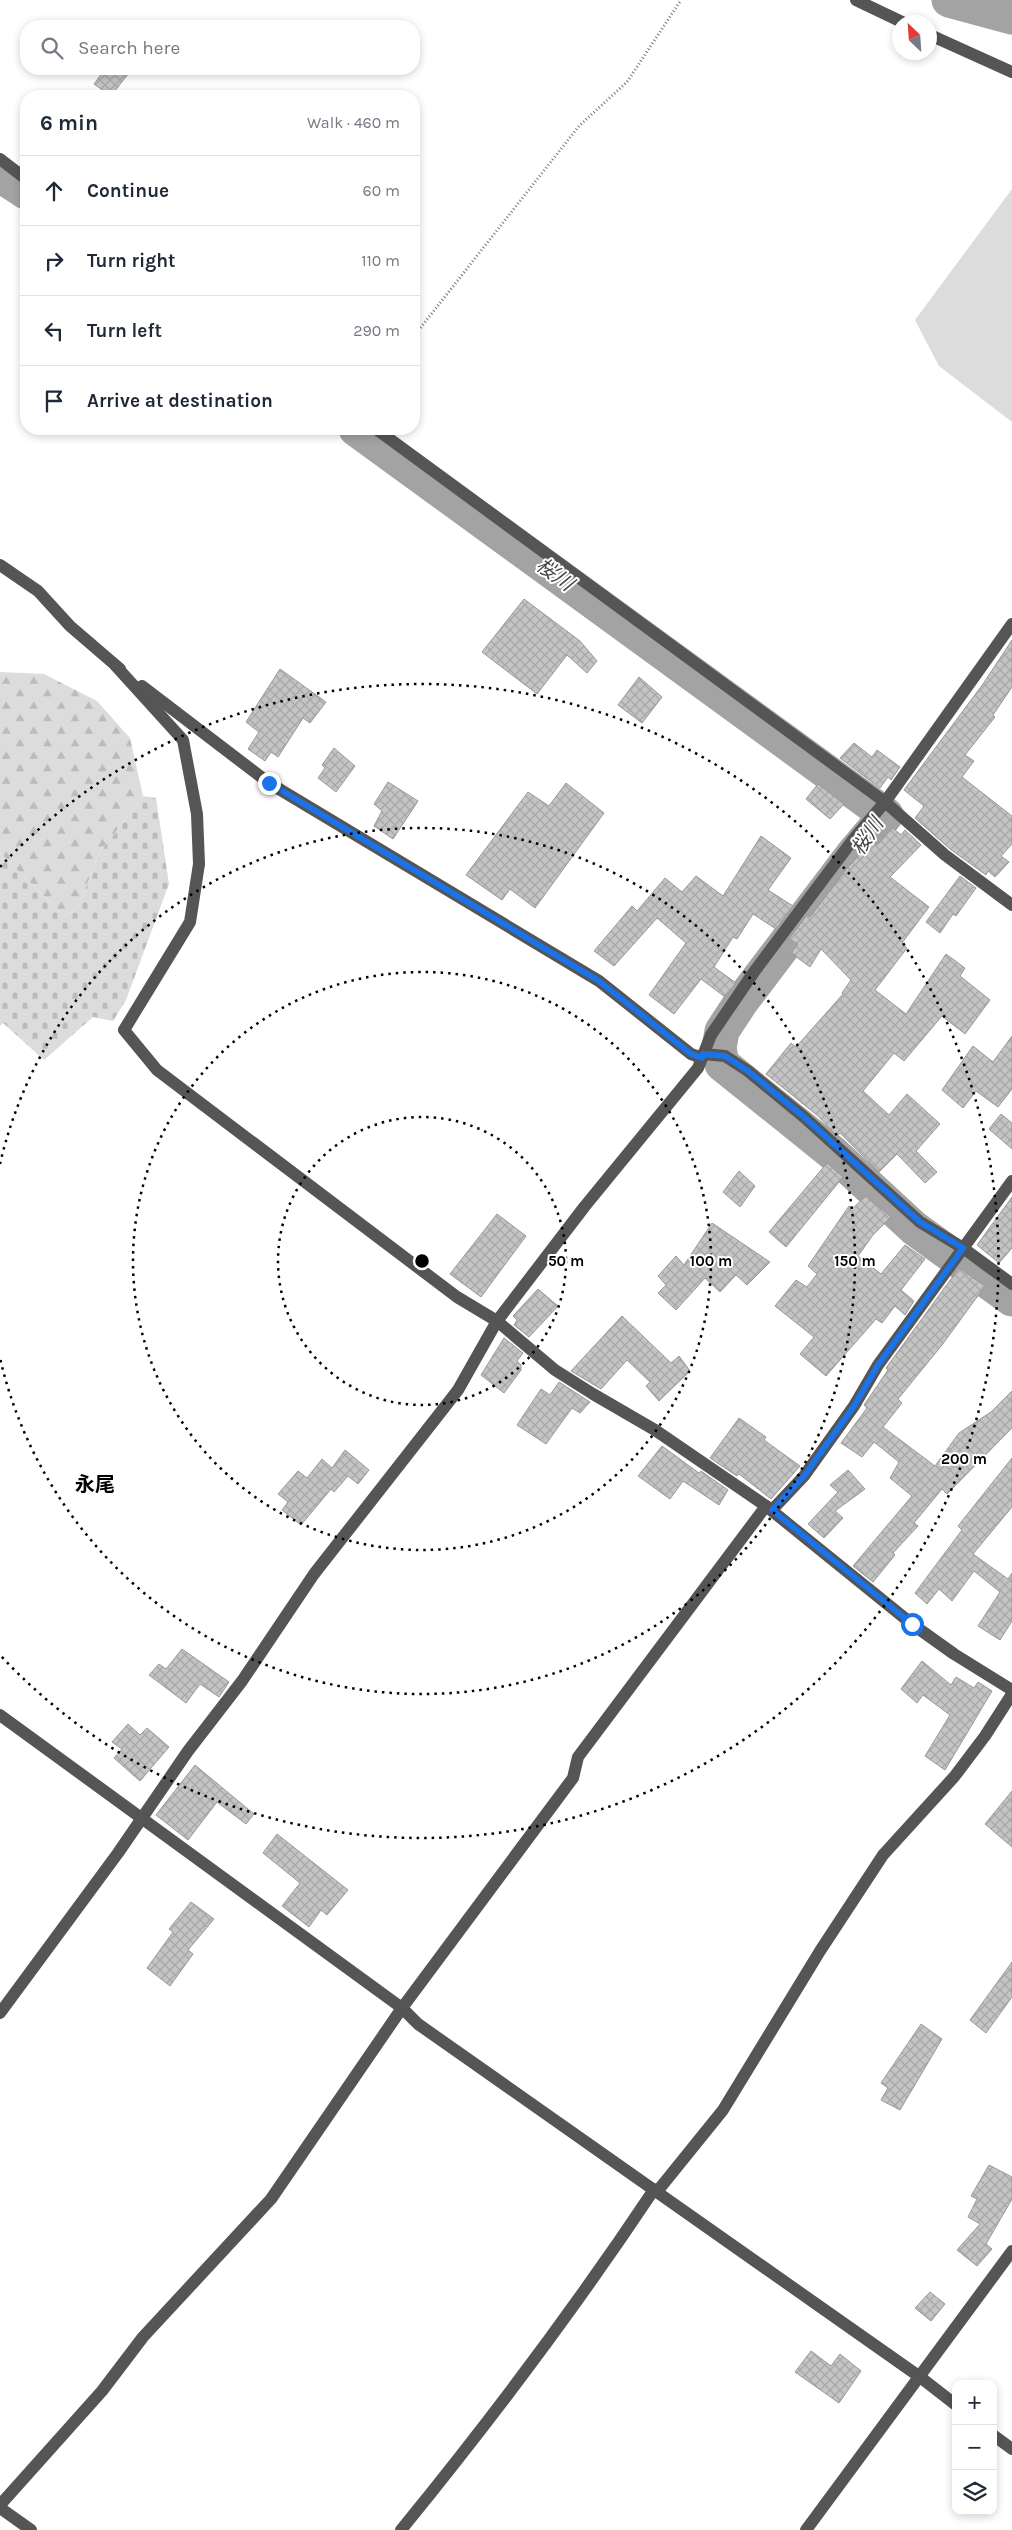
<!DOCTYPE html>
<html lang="en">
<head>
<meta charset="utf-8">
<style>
  :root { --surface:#fff; --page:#f2f2f3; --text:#1f2937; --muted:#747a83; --line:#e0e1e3 }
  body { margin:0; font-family:Karla,"Noto Sans JP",sans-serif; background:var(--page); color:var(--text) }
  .controls { position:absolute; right:15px; bottom:15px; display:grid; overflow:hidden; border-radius:10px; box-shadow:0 2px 8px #0003 }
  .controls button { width:45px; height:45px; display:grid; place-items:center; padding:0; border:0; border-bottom:1px solid var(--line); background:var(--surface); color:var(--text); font:25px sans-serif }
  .compass { position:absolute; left:892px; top:15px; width:45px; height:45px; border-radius:50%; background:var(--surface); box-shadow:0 2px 8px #0003; rotate:335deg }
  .stop { position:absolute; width:15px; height:15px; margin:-11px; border:4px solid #1a73e8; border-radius:50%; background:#fff }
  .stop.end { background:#1a73e8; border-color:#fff; box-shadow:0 1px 5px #0008 }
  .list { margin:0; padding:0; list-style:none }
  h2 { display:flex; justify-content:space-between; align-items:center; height:65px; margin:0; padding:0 20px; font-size:21px }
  h2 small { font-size:16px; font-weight:400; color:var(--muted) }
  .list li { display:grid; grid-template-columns:32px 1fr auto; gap:15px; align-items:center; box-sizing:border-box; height:70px; padding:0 20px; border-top:1px solid var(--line) }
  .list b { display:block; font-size:19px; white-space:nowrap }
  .list em { font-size:16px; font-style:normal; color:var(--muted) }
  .icon { flex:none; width:28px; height:28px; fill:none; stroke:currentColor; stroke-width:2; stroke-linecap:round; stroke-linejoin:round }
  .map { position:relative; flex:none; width:1012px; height:2530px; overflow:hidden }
  .search { position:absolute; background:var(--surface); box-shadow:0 2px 8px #0003; left:20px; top:20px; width:400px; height:55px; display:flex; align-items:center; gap:12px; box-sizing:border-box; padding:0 18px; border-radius:20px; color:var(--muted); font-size:19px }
  .panel { position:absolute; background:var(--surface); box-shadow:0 2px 8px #0003; left:20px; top:90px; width:400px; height:345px; border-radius:20px }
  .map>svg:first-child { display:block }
  .forest { fill:url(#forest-firs) }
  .cemetery { fill:url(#cemetery-stones) }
  .green { fill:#dcdcdc }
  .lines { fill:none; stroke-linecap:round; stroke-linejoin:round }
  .river { stroke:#a3a3a3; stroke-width:35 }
  .building { fill:url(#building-cross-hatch); stroke:#999 }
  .path { stroke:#777; stroke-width:3; stroke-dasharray:1 2.5; stroke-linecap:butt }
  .minor { stroke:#555; stroke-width:12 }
  .route { stroke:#1a73e8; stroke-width:6 }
  .ring { fill:none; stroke:#000; stroke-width:2.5; stroke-dasharray:2.5 5 }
  .labels { text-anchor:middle; stroke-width:4; stroke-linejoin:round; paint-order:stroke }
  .water-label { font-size:20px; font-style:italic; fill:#444; stroke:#fff }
  .neighbourhood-label { font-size:20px; font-weight:bold; fill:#000; stroke:#fff }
  .centre { fill:#000; stroke:#fff; stroke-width:2.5 }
  .ring-label { font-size:15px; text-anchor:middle; font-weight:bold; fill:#000; stroke:#fff; stroke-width:4; stroke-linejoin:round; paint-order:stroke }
</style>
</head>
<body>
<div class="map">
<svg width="1012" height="2530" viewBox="0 0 1012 2530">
  <defs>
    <pattern id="forest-firs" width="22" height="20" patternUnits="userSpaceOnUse" patternTransform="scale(1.25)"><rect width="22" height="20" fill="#dcdcdc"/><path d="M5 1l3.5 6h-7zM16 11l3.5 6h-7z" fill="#bbb"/></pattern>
    <pattern id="cemetery-stones" width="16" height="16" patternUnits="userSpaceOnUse" patternTransform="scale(1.25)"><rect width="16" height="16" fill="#dcdcdc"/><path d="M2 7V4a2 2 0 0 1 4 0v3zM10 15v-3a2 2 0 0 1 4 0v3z" fill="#bbb"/></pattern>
    <pattern id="building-cross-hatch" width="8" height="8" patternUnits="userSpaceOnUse" patternTransform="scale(1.25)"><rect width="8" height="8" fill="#c4c4c4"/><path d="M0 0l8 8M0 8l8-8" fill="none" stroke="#a7a7a7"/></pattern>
  </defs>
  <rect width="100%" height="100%" fill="#fff"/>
  <!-- forest -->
  <path class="forest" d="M0,672L44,674L97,701L130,738L143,796L99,854L77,910L64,916L0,853Z"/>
  <!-- cemetery -->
  <path class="cemetery" d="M143,796L156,798L169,884L126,1000L113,1021L93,1017L44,1060L3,1023L0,1026V853L64,916L77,910L99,854Z"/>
  <!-- green -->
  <path class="green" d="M1012,189V422L939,366L915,320Z"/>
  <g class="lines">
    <!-- river -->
    <g class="river">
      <path d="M949,0L1012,17"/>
      <path d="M0,175L26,192"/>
      <path d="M356,429L886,815L853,854L741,1002L722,1031L719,1048L722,1064L834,1154L914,1228L1012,1299"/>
    </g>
  </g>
  <!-- building -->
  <g class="building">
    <path d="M105,69H132L111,96L94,84Z"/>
    <path d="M524,599L580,641L597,661L587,673L567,655L537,694L482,652Z"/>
    <path d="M1012,640V687L993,715L995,717L965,755L974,761L962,777L1012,816V844L1001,856L1009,862L995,877L988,871L986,875L950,849L915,818L924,806L904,790L983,684Z"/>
    <path d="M280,669L326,702L310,723L303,718L278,757L271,752L265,761L248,749L259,732L246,722Z"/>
    <path d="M639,677L662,697L642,723L618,705Z"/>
    <path d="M854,743L872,757L877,750L900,767L891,780L888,777L880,788L840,758Z"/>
    <path d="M334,748L355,766L336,792L318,778L325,768L322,765Z"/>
    <path d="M388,782L418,801L393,839L374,826L382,811L374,804Z"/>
    <path d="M566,783L604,813L535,908L510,889L502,900L466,875L528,792L549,806Z"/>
    <path d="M818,784L844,804L830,819L806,799Z"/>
    <path d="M893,828L901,835L905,830L921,845L890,877L929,907L902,943L907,948L875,990L906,1014L946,954L965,968L960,976L990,1000L965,1034L942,1016L904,1061L894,1053L863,1091L889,1115L907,1094L940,1124L916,1151L937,1172L925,1183L897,1154L879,1172L840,1133L837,1136L818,1116L766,1074L791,1043L796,1047L843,994L842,993L851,980L821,949L810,967L791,953L798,944L789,939L807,915L810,917L848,867L872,842L877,845Z"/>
    <path d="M761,836L791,858L768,890L793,906L776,929L753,914L737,939L733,937L714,967L736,983L725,997L701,979L674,1014L649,995L686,943L657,918L614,966L594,951L632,906L637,911L665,878L682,892L696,876L723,896Z"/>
    <path d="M960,876L976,888L956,916L953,914L940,933L926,922Z"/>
    <path d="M1012,1036V1089L998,1107L976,1091L963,1108L942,1090L973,1046L993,1062Z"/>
    <path d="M1001,1114L1012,1123V1149L989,1129Z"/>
    <path d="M827,1163L843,1177L786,1247L769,1232Z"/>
    <path d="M739,1171L755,1186L740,1207L723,1192Z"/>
    <path d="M866,1196L891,1217L873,1235L858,1256L881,1274L905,1245L925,1259L901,1290L914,1301L905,1315L895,1306L882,1323L876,1319L826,1376L800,1354L814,1337L775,1306L796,1280L807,1287L817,1274L808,1266L849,1206L852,1209Z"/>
    <path d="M1012,1197V1248L999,1263L977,1245Z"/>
    <path d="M497,1214L526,1236L481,1297L450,1274Z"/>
    <path d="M712,1223L770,1262L747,1285L736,1275L720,1292L705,1278L676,1310L658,1293L666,1285L658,1276L676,1256L684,1265Z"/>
    <path d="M959,1268L985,1286L942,1345L898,1399L902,1403L883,1427L935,1466L959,1433L991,1412L1012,1391V1428L947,1494L942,1489L914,1523L918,1526L893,1553L895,1555L873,1582L853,1566L912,1496L890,1478L899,1462L874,1442L862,1457L841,1443L867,1408L864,1405L888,1370L886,1368Z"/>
    <path d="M538,1289L558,1306L529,1337L514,1325L517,1320L513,1316Z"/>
    <path d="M622,1316L671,1363L679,1356L690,1371L659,1401L646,1386L650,1382L627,1360L601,1389L571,1371Z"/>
    <path d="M504,1338L523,1353L517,1361L521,1365V1370L504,1393L481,1375Z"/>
    <path d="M559,1382L590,1402L580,1413L572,1408L546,1444L517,1425L541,1389L550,1395Z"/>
    <path d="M739,1418L766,1437L764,1440L800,1466L771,1499L739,1474L737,1476L710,1458Z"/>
    <path d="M662,1446L699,1473L701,1471L728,1490L719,1505L683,1481L670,1499L638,1476Z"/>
    <path d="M345,1450L369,1470L358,1484L348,1476L334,1492L331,1489L301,1525L282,1510L288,1502L278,1494L298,1471L307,1478L322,1459L332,1468Z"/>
    <path d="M1012,1458V1507L973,1554L1008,1579L1012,1573V1621L1000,1640L978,1626L1000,1592L974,1571L952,1601L939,1589L927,1604L915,1593L962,1530L958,1526Z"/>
    <path d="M848,1470L865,1489L835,1511L843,1518L824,1538L808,1524L838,1492L830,1485Z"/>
    <path d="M182,1649L229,1682L219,1697L200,1684L186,1703L149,1675L159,1664L166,1669Z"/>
    <path d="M922,1661L951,1685L956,1677L974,1688L978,1682L992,1691L945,1770L925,1756L950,1715L923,1695L917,1703L901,1689Z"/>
    <path d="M128,1724L140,1735L147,1728L169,1747L140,1781L114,1758L122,1749L112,1742Z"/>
    <path d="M195,1765L254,1814L246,1824L217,1802L188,1840L156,1815Z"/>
    <path d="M1012,1791V1847L985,1824Z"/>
    <path d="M277,1834L348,1890L327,1915L321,1910L309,1927L282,1906L300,1883L263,1853Z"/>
    <path d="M191,1902L214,1919L188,1950L193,1954L170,1986L147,1968L173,1932L169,1929Z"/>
    <path d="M1012,1962V1997L986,2033L970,2020Z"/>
    <path d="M921,2024L942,2039L900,2110L881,2100L888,2088L881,2083Z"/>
    <path d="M989,2165L1012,2177V2199L986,2244L992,2249L977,2266L957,2250L980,2224L968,2217L977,2199L971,2196Z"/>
    <path d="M930,2292L945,2304L931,2321L915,2308Z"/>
    <path d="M811,2351L831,2366L840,2354L861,2371L839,2403L795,2372Z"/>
  </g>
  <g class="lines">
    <!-- path -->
    <path class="path" d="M414,336L579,126L627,82L681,0"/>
    <!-- minor -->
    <g class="minor">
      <path d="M856,0L902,22"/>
      <path d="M930,35L1012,72"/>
      <path d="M0,159L26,179"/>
      <path d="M376,429L885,802L945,855L1012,905"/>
      <path d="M0,565L38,591L70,626L120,669"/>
      <path d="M115,665L183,740L197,814L199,864L190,922L124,1030L157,1070L457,1297L497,1321L555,1370L593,1394L655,1430L766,1506L912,1624L954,1654L1012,1690"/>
      <path d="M142,686L269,783L599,981L691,1054L702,1058"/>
      <path d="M703,1054L725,1056L748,1071L804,1117L920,1222L963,1248L1012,1284"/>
      <path d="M772,1510L804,1476L854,1406L878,1365L1012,1181"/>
      <path d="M0,1715L402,2008L418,2024L920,2377L956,2405"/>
      <path d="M0,2013L118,1853L188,1751L242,1681L314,1574L458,1390L497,1321L585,1206L698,1068L711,1035L754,972L852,841L885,802L1012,624"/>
      <path d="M993,2435L1012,2449"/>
      <path d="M0,2505L102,2391L143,2337L271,2199L402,2008L573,1778L578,1757L766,1506"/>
      <path d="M0,2508L31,2530"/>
      <path d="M401,2530C490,2421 575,2308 653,2191L660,2188L723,2110L820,1951L883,1855L954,1777L985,1736L1012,1694"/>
      <path d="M806,2530L1012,2251"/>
    </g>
  </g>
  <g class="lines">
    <!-- route -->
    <path class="route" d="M269,783L599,981L691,1054L702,1058L703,1054L725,1056L748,1071L804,1117L920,1222L963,1248L878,1365L854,1406L804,1476L772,1510L912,1624"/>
  </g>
  <!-- distance rings -->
  <g class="ring">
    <circle cx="422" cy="1261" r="144"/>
    <circle cx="422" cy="1261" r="289"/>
    <path d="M0 1164A433 433 0 1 1 0 1358"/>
    <path d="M0 867A577 577 0 1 1 0 1655"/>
  </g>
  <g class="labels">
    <!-- water labels -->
    <g class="water-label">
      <text transform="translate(555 574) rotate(36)" y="7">桜川</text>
      <text transform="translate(867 836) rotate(-56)" y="7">桜川</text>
    </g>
    <!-- neighbourhood labels -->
    <g class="neighbourhood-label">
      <text x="95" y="1491">永尾</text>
    </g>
  </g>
  <circle cx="422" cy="1261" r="8" class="centre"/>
  <g class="ring-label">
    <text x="566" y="1266">50 m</text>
    <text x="711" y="1266">100 m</text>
    <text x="855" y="1266">150 m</text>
    <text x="964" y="1464">200 m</text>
  </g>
</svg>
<div class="controls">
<button>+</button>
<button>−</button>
<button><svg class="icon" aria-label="layers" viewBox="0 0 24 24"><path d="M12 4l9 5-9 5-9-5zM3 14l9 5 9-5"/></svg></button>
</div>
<svg class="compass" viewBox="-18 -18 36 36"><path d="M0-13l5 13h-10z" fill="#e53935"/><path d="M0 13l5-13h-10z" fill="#747a83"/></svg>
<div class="stop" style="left:912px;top:1624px"></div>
<div class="stop end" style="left:269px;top:783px"></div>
<div class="search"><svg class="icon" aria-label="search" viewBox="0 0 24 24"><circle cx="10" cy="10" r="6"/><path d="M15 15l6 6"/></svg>Search here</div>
<section class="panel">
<h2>6 min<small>Walk · 460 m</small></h2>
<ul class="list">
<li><svg class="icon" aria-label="ahead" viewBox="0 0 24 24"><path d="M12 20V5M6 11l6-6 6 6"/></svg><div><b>Continue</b></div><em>60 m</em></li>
<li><svg class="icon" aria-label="right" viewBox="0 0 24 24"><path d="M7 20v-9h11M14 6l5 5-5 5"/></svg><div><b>Turn right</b></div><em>110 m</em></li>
<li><svg class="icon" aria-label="left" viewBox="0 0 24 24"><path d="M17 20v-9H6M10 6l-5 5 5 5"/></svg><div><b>Turn left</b></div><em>290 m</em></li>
<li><svg class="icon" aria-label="arrive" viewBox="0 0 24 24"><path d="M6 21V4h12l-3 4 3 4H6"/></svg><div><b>Arrive at destination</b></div></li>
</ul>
</section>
</div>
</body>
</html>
